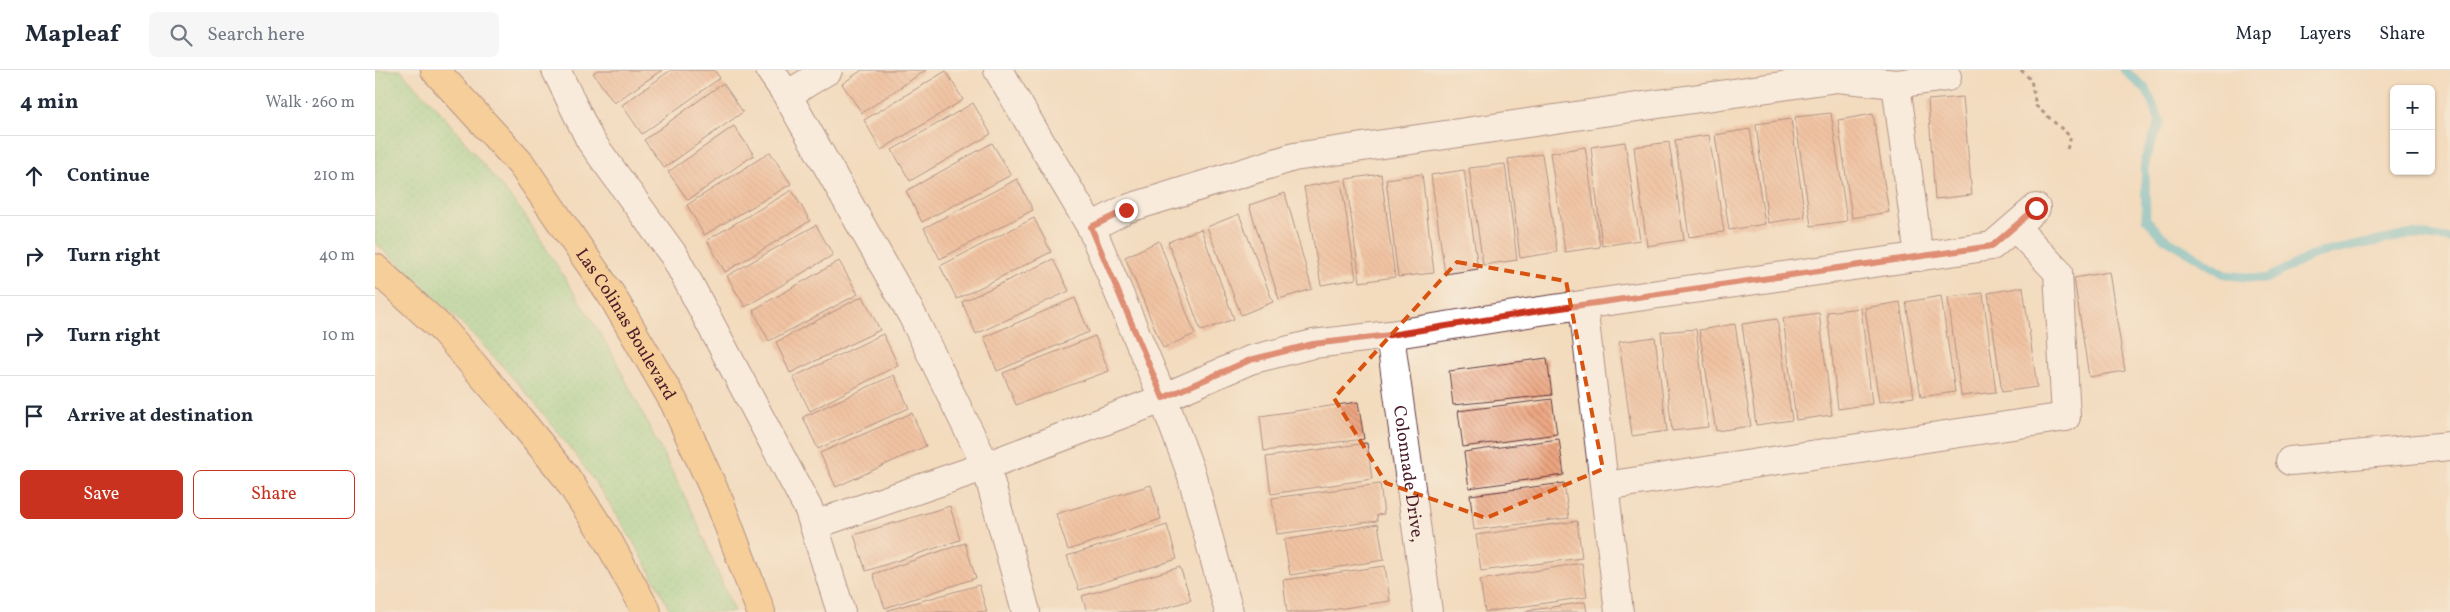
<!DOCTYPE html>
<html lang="en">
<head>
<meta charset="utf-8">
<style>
  :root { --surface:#fff; --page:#f6f6f7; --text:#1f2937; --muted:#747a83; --line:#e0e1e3; --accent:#c8321e }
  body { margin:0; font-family:Vollkorn,serif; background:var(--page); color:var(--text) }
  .controls { position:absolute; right:15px; top:15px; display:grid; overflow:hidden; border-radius:8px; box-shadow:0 1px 4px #0004 }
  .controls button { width:45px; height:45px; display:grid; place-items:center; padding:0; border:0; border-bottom:1px solid var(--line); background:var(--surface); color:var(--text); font:25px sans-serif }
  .stop { position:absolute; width:15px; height:15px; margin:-11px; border:4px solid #c8321e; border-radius:50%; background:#fff }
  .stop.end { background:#c8321e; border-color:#fff; box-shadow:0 1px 5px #0008 }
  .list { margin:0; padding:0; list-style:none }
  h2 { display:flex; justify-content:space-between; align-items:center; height:65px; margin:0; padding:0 20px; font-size:21px }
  h2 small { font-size:16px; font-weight:400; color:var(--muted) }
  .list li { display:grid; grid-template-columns:32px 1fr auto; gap:15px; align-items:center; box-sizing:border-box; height:80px; padding:0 20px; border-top:1px solid var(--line) }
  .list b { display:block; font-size:19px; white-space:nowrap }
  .list em { font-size:16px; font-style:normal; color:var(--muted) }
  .actions { display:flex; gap:10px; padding:15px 20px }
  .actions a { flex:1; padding:11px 0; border:1px solid var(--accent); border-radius:8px; text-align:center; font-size:18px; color:var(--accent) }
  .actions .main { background:var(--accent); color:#fff }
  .icon { flex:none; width:28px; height:28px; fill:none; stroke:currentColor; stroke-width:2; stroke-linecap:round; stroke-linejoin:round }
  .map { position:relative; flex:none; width:2075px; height:542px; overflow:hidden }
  header { display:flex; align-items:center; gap:30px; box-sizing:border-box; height:70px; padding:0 25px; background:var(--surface); border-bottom:1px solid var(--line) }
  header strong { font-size:24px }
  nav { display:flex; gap:28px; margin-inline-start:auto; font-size:18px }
  .search { width:350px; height:45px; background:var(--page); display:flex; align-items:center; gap:12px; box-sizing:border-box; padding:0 18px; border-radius:8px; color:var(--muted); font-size:19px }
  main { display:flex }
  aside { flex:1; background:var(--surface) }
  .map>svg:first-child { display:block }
  .grass { fill:url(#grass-dots); stroke:#6e7c5e }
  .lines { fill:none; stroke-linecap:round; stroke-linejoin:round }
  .stream { stroke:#50bacd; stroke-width:9 }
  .building { fill:url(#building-back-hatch) }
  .minor-casing { stroke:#633b41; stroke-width:30 }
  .major-casing { stroke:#633b41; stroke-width:30 }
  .path { stroke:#633b41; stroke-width:3; stroke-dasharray:4 4; stroke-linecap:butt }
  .minor { stroke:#fff; stroke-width:28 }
  .major { stroke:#fbbe6e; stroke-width:28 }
  .route { stroke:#c8321e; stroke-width:6 }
  .marked { fill:none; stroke:#d8530f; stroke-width:4; stroke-dasharray:10 6; stroke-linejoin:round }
  .labels { text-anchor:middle; stroke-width:4; stroke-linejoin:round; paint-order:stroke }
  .street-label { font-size:18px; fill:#4a1f2b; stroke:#f7f3e8 }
</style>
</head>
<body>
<header>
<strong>Mapleaf</strong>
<div class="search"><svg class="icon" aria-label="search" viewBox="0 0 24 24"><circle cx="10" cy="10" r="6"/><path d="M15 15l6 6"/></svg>Search here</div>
<nav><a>Map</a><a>Layers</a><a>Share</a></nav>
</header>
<main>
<aside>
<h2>4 min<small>Walk · 260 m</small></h2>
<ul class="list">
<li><svg class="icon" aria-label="ahead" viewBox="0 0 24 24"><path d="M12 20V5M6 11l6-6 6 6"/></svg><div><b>Continue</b></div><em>210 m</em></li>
<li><svg class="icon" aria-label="right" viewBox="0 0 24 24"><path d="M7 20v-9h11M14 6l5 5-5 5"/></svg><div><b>Turn right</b></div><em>40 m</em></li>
<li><svg class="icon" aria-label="right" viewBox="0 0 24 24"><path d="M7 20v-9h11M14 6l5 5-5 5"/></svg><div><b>Turn right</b></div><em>10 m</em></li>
<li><svg class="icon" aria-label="arrive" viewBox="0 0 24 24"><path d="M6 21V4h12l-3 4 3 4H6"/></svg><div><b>Arrive at destination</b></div></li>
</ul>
<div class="actions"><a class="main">Save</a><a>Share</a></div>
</aside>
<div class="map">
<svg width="2075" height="542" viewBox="0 0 2075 542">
  <defs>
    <pattern id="grass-dots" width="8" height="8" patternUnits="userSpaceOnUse" patternTransform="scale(1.25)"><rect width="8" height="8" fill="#92d892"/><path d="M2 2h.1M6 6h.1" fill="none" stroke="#7fb97e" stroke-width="1.8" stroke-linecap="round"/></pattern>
    <pattern id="building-back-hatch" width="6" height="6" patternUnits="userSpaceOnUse" patternTransform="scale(1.25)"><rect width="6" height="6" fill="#eda580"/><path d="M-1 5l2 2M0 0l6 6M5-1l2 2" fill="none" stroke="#c28669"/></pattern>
  </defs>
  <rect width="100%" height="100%" fill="#f7f3e8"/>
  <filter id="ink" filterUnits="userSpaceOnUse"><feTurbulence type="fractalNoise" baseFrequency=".02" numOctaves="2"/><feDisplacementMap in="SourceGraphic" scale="10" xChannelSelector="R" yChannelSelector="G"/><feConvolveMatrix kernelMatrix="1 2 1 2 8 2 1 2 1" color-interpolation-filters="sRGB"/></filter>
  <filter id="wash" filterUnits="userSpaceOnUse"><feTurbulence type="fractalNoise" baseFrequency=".0096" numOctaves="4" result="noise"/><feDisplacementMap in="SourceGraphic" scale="20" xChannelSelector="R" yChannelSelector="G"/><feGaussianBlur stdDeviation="1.12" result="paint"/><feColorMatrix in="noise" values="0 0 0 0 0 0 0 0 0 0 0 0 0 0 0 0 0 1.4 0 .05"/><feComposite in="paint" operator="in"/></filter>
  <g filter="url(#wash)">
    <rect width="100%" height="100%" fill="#f3dbbd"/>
    <!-- grass -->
    <path class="grass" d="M0,0H25L62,38L149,144L235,279L319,445L359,542H296C227,399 120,275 0,173Z"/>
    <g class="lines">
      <!-- stream -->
      <path class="stream" d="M1749,0L1771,19L1785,51L1770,89L1771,149L1788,167L1851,205L1891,209L1940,184L2037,164L2075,169"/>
    </g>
    <g id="blocks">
      <!-- building -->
      <g class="building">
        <path d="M223,0H287L239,33L218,3Z"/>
        <path d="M296,0H339L345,8L267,64L247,35Z"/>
        <path d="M487,0H551L487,43L467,14Z"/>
        <path d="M571,1L588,30L506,80L489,50Z"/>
        <path d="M348,13L368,42L289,98L269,70Z"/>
        <path d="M1588,27L1597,125L1560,129L1553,30Z"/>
        <path d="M598,33L616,64L535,111L517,80Z"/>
        <path d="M1456,43L1472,151L1436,156L1420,47Z"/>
        <path d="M1498,44L1514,142L1477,148L1463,50Z"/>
        <path d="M1416,49L1430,147L1393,153L1381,54Z"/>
        <path d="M359,56L379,85L313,130L293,102Z"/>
        <path d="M1375,59L1390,154L1354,160L1340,65Z"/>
        <path d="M1334,65L1349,162L1314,167L1300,70Z"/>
        <path d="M1250,72L1265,170L1227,176L1216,77Z"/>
        <path d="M1294,72L1309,170L1272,176L1259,77Z"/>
        <path d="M617,73L636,105L547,152L531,121Z"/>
        <path d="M1210,77L1225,177L1190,182L1175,83Z"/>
        <path d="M395,82L416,114L329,165L312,135Z"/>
        <path d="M1167,84L1182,182L1145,188L1133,89Z"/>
        <path d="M1130,94L1142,190L1108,195L1094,98Z"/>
        <path d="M1089,100L1103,199L1070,204L1056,105Z"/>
        <path d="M1006,104L1020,207L985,212L971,109Z"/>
        <path d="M1047,104L1059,203L1023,207L1011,109Z"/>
        <path d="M642,109L658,140L565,189L549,158Z"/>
        <path d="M966,110L981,209L946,215L929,117Z"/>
        <path d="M417,120L435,151L350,202L332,170Z"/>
        <path d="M910,123L937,219L904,229L874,135Z"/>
        <path d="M864,144L898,232L866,245L832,157Z"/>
        <path d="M659,148L676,182L582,229L565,196Z"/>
        <path d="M441,155L458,185L370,237L352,206Z"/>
        <path d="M826,159L859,249L826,261L793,172Z"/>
        <path d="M784,171L820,264L788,278L750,187Z"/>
        <path d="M678,189L694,221L601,264L587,232Z"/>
        <path d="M464,191L483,224L394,271L378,240Z"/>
        <path d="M1734,202L1750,301L1714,307L1699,208Z"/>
        <path d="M1648,217L1662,317L1627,322L1613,223Z"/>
        <path d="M1608,223L1621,322L1586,326L1573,227Z"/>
        <path d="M488,226L505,260L415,303L401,272Z"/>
        <path d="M1566,226L1580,322L1546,327L1531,232Z"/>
        <path d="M700,228L714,262L622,301L609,267Z"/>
        <path d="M1525,232L1539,327L1504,332L1490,238Z"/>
        <path d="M1486,238L1497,334L1463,339L1452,242Z"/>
        <path d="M1444,243L1457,345L1421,350L1408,248Z"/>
        <path d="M1402,249L1417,350L1381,355L1367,254Z"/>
        <path d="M1360,254L1376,356L1341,361L1324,260Z"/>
        <path d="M1321,259L1333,357L1297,361L1286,262Z"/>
        <path d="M508,264L523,295L435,341L418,307Z"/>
        <path d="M720,266L734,301L641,335L628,303Z"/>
        <path d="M1280,267L1292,361L1257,366L1244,272Z"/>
        <path d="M1172,288L1177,325L1078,335L1074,301Z"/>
        <path d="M519,305L534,338L443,379L428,347Z"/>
        <path d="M1177,329L1182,364L1088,377L1083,341Z"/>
        <path d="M983,332L989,369L889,381L885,346Z"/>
        <path d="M537,343L551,376L461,417L445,383Z"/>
        <path d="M1184,369L1189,405L1094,418L1089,382Z"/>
        <path d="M992,373L997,409L896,424L891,387Z"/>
        <path d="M1189,413L1194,448L1099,460L1095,425Z"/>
        <path d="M1005,414L1009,444L1002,445V451L902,464L897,428Z"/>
        <path d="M776,415L786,449L693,480L681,444Z"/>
        <path d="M575,436L585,470L491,501L479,465Z"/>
        <path d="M1202,451L1207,488L1106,501L1101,465Z"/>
        <path d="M1003,454L1009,490L915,505L909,470Z"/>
        <path d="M792,455L802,489L704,520L692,486Z"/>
        <path d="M590,473L601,508L510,538L498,504Z"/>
        <path d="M1207,493L1212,527L1110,542L1105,510Z"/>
        <path d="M1010,496L1015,531L943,542H912L908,510Z"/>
        <path d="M805,497L816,530L777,542H712L707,526Z"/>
        <path d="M604,515L612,542H513V540Z"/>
        <path d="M1210,532L1212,542H1151V541Z"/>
      </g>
    </g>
  </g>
  <g filter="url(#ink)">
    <use href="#blocks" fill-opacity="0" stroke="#633b41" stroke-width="1"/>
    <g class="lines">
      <defs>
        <g id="minor">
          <path d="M181,0L215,70L300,187L381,340L434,440L466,542"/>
          <path d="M395,0L412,25L537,245L611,396L439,455"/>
          <path d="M623,0L716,157L788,328L816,403L854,542"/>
          <path d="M1521,14L1544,187"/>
          <path d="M412,25L453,0"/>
          <path d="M716,157L751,139L919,87L1462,8L1521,14L1572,7"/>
          <path d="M1208,235L1244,542"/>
          <path id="s1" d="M1015,265L1053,542"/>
          <path d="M1915,391L2075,376"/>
          <path d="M1230,416L1691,347L1683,202L1640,157"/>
          <path d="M651,542L611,396L774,334L875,290L938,274L1015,265L1165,241L1617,176L1661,138"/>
        </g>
        <g id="major">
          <path id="s2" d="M60,0L146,94L237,226L299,332L345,433L386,542"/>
          <path d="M0,198L69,261L133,335L189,404L231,467L272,542"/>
        </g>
      </defs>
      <!-- minor casing -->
      <use href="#minor" class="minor-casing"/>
      <!-- major casing -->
      <use href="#major" class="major-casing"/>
      <!-- path -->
      <path class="path" d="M1646,0L1656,10L1661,36L1696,67L1692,79"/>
      <!-- minor -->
      <use href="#minor" class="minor"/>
      <!-- major -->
      <use href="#major" class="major"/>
    </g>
  </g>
  <g class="lines" filter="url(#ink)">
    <!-- route -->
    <path class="route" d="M751,140L716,157L788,328L875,290L938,274L1015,265L1165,241L1617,176L1661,138"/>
  </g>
  <!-- marked area -->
  <path d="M0 0H2075V542H0ZM1082,192L1191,211L1228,399L1111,448L1011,413L959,328Z" fill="#f3dbbd" fill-opacity=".55" fill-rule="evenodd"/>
  <path class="marked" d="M1082,192L1191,211L1228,399L1111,448L1011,413L959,328Z"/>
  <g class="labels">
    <!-- street labels -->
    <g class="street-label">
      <text dy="6" stroke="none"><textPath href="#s2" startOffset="319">Las Colinas Boulevard</textPath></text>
      <text dy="6" stroke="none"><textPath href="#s1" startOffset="140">Colonnade Drive,</textPath></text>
    </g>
  </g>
</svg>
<div class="controls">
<button>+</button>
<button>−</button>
</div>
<div class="stop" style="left:1661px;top:138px"></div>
<div class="stop end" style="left:751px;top:140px"></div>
</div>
</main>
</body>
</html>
